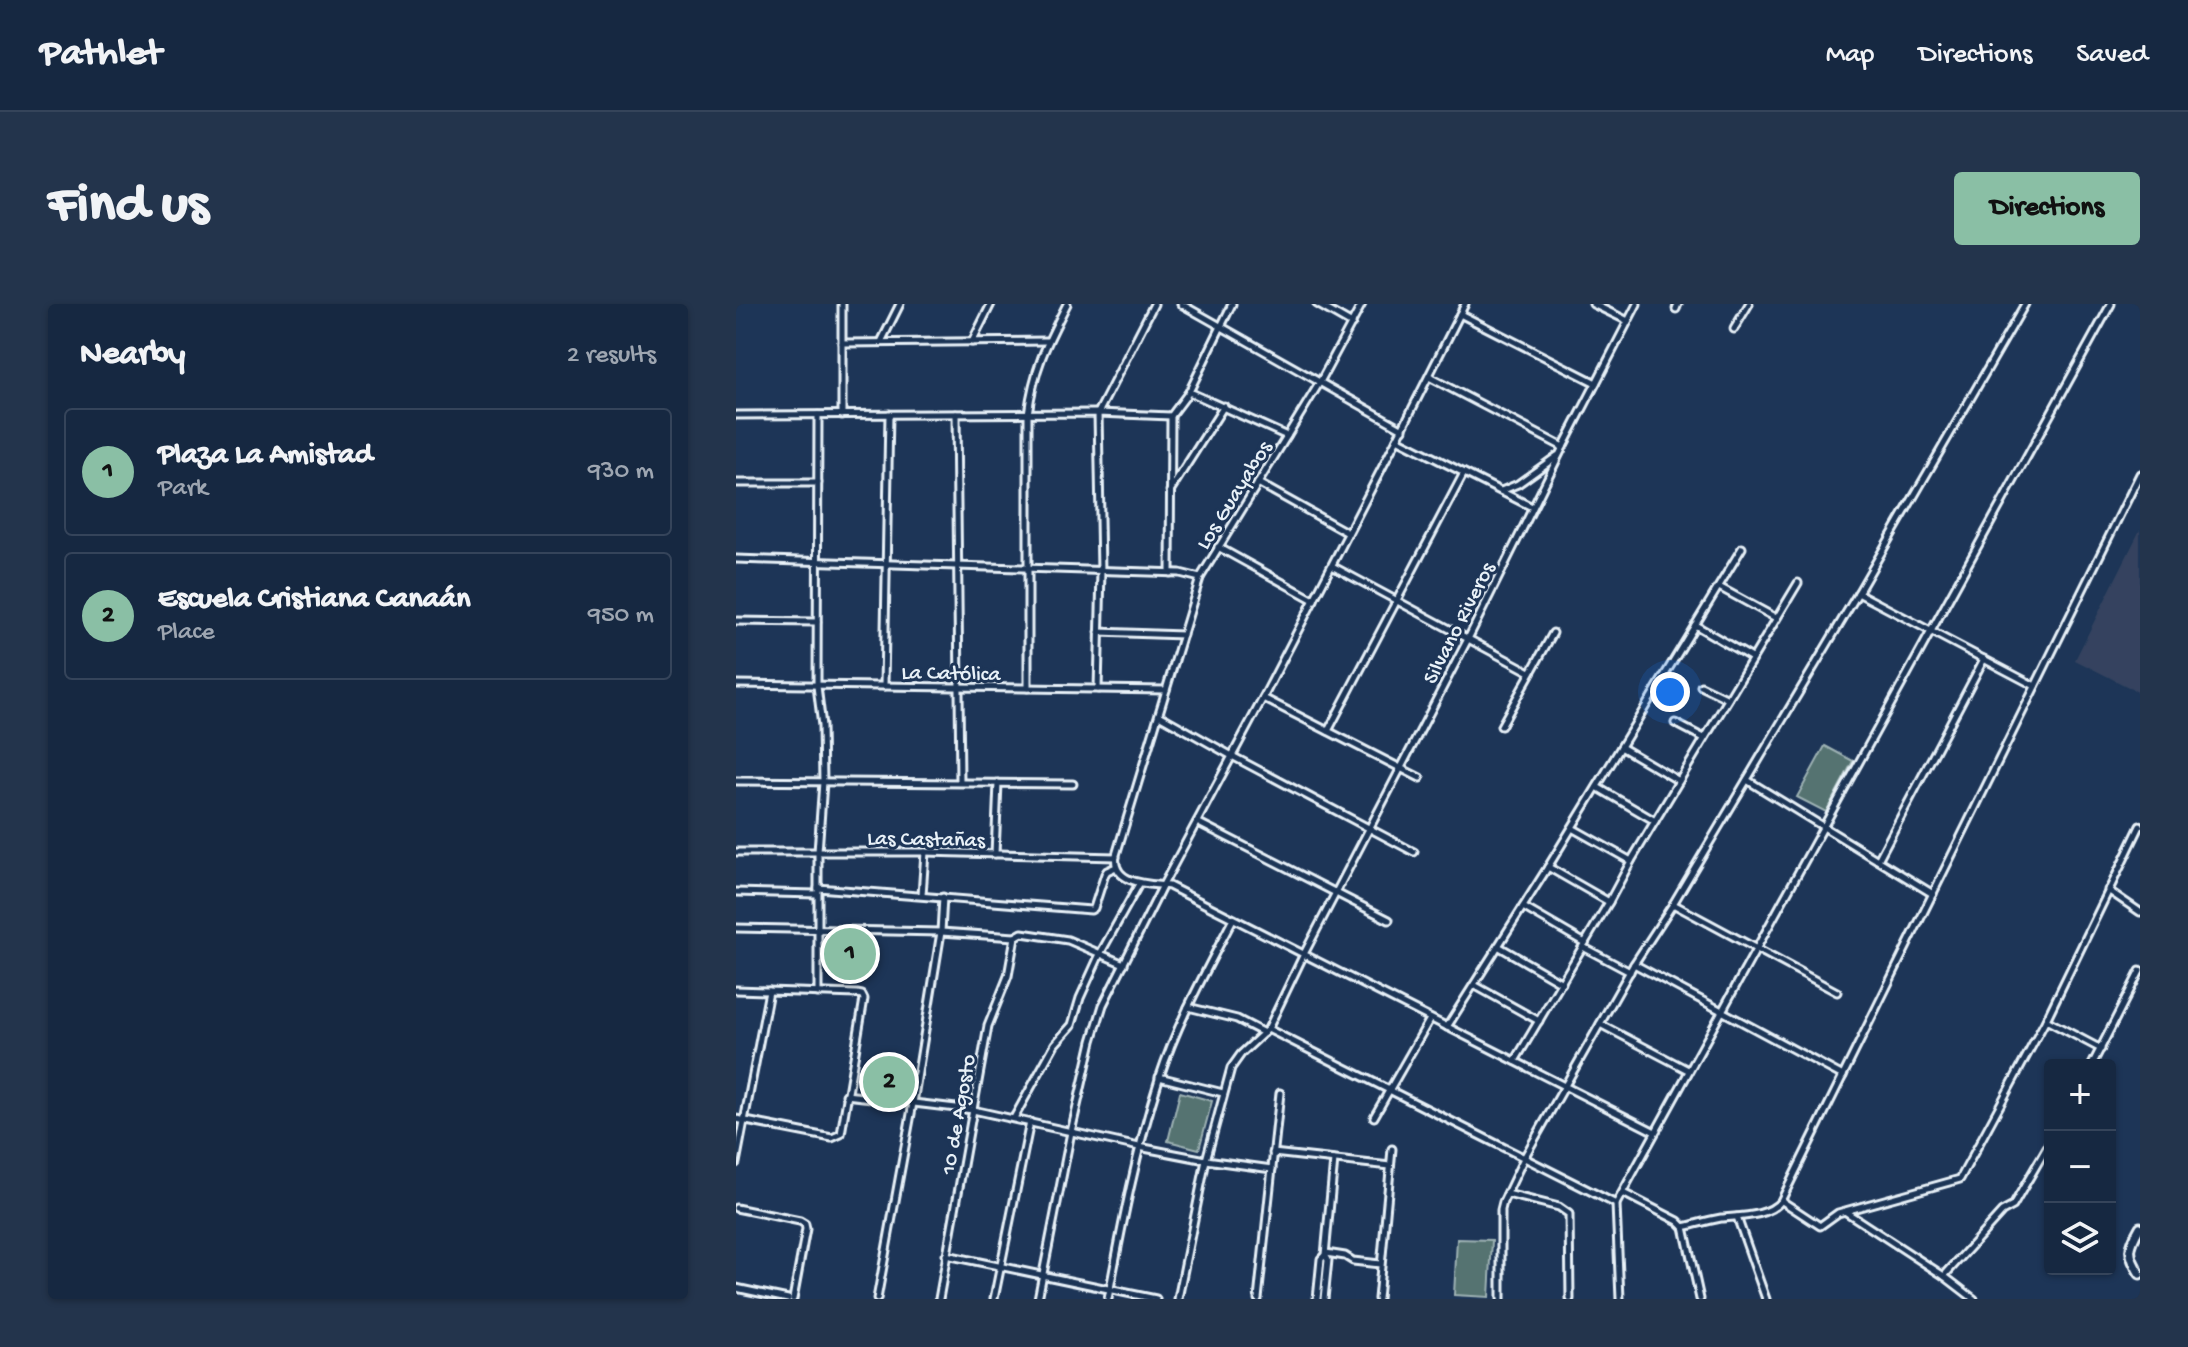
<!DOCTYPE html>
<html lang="en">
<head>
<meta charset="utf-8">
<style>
  :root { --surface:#162841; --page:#23344c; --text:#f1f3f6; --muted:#9ea6b1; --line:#35445a; --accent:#8abfa5 }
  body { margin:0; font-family:"Gochi Hand",sans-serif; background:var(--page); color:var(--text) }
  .controls { position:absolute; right:24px; bottom:24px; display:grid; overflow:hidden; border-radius:8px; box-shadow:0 2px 6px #0004 }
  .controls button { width:72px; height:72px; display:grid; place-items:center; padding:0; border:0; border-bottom:2px solid var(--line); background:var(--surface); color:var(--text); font:40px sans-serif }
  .you { position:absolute; left:934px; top:388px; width:28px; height:28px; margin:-20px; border:6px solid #fff; border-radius:50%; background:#1a73e8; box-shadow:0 0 0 12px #1a73e833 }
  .badge { display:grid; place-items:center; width:52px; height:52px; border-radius:50%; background:var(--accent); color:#111; font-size:26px; font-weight:700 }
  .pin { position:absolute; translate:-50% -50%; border:4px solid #fff; box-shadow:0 2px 8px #0006 }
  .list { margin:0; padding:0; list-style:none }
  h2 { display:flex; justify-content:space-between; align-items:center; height:104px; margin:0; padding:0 32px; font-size:34px }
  h2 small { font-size:26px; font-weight:400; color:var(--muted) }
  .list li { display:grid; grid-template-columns:52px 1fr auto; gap:24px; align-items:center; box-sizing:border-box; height:128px; margin:0 16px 16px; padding:0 16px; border:2px solid var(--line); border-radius:8px }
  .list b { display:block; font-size:30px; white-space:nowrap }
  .list p { margin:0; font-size:26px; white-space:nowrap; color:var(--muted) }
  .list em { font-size:26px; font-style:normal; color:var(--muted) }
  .icon { flex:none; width:44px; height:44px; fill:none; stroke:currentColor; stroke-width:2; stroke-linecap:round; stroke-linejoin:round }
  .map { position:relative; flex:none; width:1404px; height:995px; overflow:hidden; border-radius:8px }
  header { display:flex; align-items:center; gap:48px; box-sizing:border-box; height:112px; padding:0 40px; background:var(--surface); border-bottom:2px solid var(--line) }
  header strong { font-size:38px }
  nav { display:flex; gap:44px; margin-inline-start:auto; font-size:28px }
  .intro { display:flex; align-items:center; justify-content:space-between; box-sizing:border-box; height:192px; padding:0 48px }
  h1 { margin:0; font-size:56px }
  .button { padding:20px 36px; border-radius:8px; background:var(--accent); color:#111; font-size:28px; font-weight:700 }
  main { display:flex; gap:48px; padding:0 48px }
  aside { flex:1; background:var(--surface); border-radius:8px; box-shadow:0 2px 6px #0004 }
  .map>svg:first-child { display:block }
  .built { fill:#34435f }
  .green { fill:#557371; stroke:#9eb2b4; stroke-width:2 }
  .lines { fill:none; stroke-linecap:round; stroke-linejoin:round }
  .minor-casing { stroke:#e8f1f8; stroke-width:11 }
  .secondary-casing { stroke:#e8f1f8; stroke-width:13 }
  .minor { stroke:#1d3557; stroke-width:5 }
  .secondary { stroke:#1d3557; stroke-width:7 }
  .labels { text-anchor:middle; stroke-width:6; stroke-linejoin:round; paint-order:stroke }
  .street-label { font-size:22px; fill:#e8f1f8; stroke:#1d3557 }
</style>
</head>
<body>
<header>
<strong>Pathlet</strong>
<nav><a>Map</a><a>Directions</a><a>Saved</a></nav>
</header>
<div class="intro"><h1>Find us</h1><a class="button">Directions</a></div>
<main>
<aside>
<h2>Nearby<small>2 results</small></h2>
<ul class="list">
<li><span class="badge">1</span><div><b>Plaza La Amistad</b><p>Park</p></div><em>930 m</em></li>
<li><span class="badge">2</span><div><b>Escuela Cristiana Canaán</b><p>Place</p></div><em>950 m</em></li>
</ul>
</aside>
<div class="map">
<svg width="1404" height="995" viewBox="0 0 1404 995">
  <rect width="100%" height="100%" fill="#1d3557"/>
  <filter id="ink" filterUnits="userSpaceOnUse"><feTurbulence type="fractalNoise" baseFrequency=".0125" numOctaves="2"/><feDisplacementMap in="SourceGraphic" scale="16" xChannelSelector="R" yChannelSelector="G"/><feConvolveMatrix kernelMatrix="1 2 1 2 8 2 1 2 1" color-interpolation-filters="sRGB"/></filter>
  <g filter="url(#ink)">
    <!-- built -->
    <path class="built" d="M1404,226V389L1339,356Z"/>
    <!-- green -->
    <g class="green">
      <path d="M1089,442L1117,457L1090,508L1061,493Z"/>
      <path d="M92,635L137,637L136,665L92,663Z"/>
      <path d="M444,788L476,797L463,845L432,837Z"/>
      <path d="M721,935L756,936L753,993L718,991Z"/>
    </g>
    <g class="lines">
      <defs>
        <g id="minor">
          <path d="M106,0V111"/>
          <path d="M445,0L667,125"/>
          <path d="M581,0L616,20"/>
          <path d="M626,0L584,78L464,274L380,551C375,581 414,580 433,582L919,828"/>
          <path d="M857,0L892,17"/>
          <path d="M940,5L942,0"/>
          <path d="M724,10L860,79"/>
          <path d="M998,25L1013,0"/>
          <path d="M145,38L164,0"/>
          <path d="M236,38L255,0"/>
          <path d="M106,39L311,37"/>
          <path d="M693,73L827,143"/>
          <path d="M453,88L551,132"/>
          <path d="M220,110L224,478"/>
          <path d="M0,111L362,109L435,112"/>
          <path d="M661,135L796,203"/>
          <path d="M0,179H82"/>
          <path d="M522,179L612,229"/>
          <path d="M434,187L488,102"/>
          <path d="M765,187L782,180L821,152"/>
          <path d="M482,243L578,296"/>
          <path d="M0,255L444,269L464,274"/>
          <path d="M596,262L794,368"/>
          <path d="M434,269L435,112L453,88L496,0"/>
          <path d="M983,283L1040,314"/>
          <path d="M1122,289L1299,382"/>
          <path d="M0,317L81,318"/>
          <path d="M959,321L1016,354"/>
          <path d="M363,328L447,331"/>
          <path d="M0,380L430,386"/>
          <path d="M148,382L153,110"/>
          <path d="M965,382L992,395"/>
          <path d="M292,384V110C298,64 310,41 331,0"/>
          <path d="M362,385L365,267L362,109L418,0"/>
          <path d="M527,394L684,474"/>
          <path d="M423,411L496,452L678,548"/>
          <path d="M939,419L968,434"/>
          <path d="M765,422L817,329"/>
          <path d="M592,427L728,169"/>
          <path d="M885,443L943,477"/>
          <path d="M1011,476L1197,590"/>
          <path d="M0,477L337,480"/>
          <path d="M861,483L919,517"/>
          <path d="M461,518L653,616"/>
          <path d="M836,524L895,557"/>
          <path d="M0,548H189L380,553"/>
          <path d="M259,550L262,479"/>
          <path d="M1142,556L1248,355"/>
          <path d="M812,563L873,598"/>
          <path d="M82,584L355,606L358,604L369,570L371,567L380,563"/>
          <path d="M1372,586L1404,608"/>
          <path d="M0,588L81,590"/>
          <path d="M186,591L189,548"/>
          <path d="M937,600L1101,688"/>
          <path d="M787,603L849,639"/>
          <path d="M0,624L205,628L279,633L286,629L332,636L388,660"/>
          <path d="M762,642L826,679"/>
          <path d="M847,643L894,668"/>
          <path d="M898,660L1107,772"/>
          <path d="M738,681L803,717"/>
          <path d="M0,686L121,690L126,691L128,695L105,830L96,834L0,815"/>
          <path d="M82,689V548L87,478L86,422L81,382L82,111"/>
          <path d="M452,703L501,715L528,729"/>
          <path d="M1310,716L1365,745"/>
          <path d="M864,720L952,766"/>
          <path d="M711,723L812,563L1006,244"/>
          <path d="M532,725L880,900"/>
          <path d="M779,757L873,598L895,557L1062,279"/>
          <path d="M1356,761L1404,667"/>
          <path d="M423,773L487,789"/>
          <path d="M110,791L237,806L403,843L470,856L536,865"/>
          <path d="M638,813L694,715"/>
          <path d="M278,814L319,740L336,721L344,694L364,650L403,580"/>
          <path d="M537,849L654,862"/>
          <path d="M0,859L33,687"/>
          <path d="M887,889L942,917L948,923L964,995"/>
          <path d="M771,890L823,903L833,910L834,995"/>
          <path d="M1046,897L1084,922L1102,909L1224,875L1310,716L1404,522"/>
          <path d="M0,904L64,917L69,920L70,925L57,995"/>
          <path d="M1110,908L1208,972L1238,995"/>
          <path d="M1001,913L1030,995"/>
          <path d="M948,923C960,920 973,916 985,914C1005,912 1032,913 1045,897L1404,170"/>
          <path d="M590,949L609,952L617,957L644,960"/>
          <path d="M210,951L420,995"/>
          <path d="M1208,972L1266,908L1277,902L1314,838"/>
          <path d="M0,984L52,995"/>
          <path d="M141,995L177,799L205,628L207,593"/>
          <path d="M203,995L252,722L272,672L279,633"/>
          <path d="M258,995L294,818"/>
          <path d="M302,995L335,828L356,737L367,701L427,581L527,394L661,135L729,0"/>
          <path d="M372,995C386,921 400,847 423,775C441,719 470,667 497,615"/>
          <path d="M442,995L470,856L495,764L505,750L532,725L568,650L732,335L827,143L901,0"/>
          <path d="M522,995L544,789"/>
          <path d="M581,995L585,955L589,951"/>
          <path d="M588,995L592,956L589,951L598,856"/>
          <path d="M642,995L656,845"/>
          <path d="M765,995V906L767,898L788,854L898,660L937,600L1122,289L1289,0"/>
          <path d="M884,995L880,900L1375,0"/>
        </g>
        <path id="secondary" d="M1404,923C1392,944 1391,950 1404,970"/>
      </defs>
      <!-- minor casing -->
      <use href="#minor" class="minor-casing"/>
      <!-- secondary casing -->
      <use href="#secondary" class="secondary-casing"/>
      <!-- minor -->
      <use href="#minor" class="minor"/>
      <!-- secondary -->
      <use href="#secondary" class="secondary"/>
    </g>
  </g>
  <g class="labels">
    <!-- street labels -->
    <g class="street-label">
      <text transform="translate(496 190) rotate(-58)" y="8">Los Guayabos</text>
      <text transform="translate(721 318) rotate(-63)" y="8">Silvano Riveros</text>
      <text transform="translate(215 367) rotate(1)" y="8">La Católica</text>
      <text transform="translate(190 533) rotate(1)" y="8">Las Castañas</text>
      <text transform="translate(220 810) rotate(-80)" y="8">10 de Agosto</text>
    </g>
  </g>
</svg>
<div class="controls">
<button>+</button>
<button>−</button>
<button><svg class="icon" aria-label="layers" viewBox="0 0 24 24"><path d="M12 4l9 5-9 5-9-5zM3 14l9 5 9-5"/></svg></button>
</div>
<div class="you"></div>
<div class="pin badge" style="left:114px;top:650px">1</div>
<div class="pin badge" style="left:153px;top:778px">2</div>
</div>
</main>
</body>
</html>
